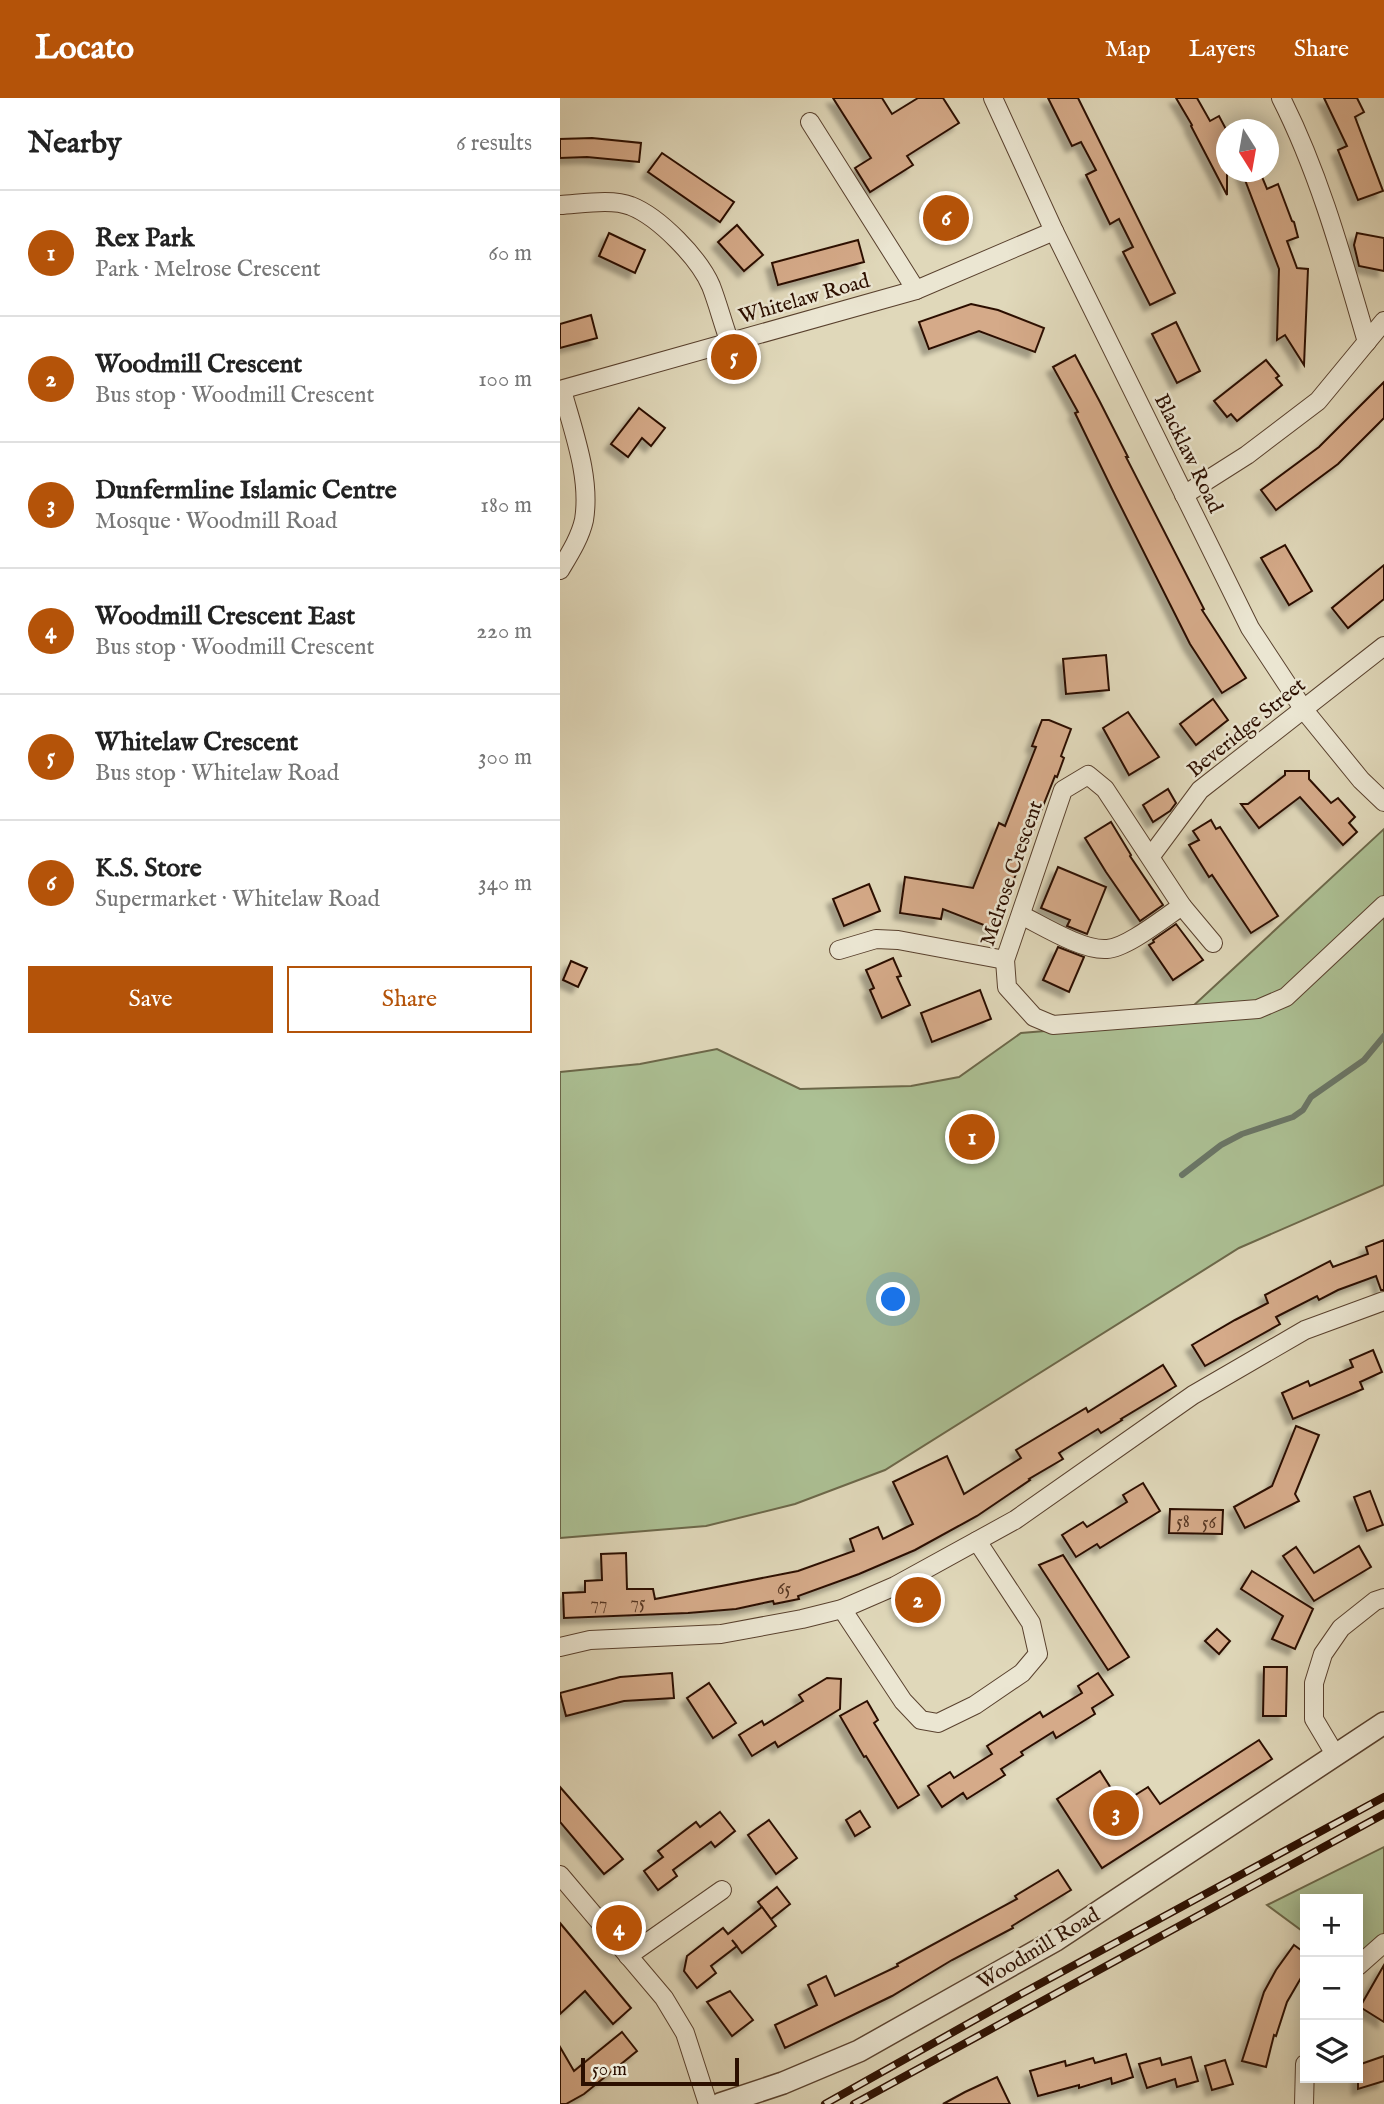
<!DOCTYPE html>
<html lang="en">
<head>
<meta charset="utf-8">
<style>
  :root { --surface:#fff; --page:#f2f2f2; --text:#222; --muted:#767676; --line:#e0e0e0; --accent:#b45309 }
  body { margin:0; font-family:"IM FELL English",serif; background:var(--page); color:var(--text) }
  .controls { position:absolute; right:21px; bottom:21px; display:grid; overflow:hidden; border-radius:0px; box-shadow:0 4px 18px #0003 }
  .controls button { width:63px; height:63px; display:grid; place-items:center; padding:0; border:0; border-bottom:2px solid var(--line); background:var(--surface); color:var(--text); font:35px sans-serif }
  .compass { position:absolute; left:656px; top:21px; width:63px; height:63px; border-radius:50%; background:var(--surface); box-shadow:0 4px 18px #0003; rotate:169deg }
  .scale { position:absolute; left:21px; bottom:18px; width:158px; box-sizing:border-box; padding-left:7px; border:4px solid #2c0f00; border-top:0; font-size:19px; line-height:24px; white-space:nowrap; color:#2c0f00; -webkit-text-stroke:5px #ebe6d2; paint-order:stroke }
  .you { position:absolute; left:334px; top:1202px; width:24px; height:24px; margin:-18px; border:5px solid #fff; border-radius:50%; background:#1a73e8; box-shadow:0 0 0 10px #1a73e833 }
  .badge { display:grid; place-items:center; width:46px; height:46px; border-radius:50%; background:var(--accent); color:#fff; font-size:23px; font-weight:700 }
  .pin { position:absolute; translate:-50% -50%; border:4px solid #fff; box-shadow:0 2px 7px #0006 }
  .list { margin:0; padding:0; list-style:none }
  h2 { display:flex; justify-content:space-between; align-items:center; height:91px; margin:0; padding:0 28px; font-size:30px }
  h2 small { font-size:23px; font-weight:400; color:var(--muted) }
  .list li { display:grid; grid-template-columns:46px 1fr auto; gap:21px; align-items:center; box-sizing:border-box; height:126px; padding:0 28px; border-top:2px solid var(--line) }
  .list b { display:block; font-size:26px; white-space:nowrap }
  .list p { margin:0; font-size:23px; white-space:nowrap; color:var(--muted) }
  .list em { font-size:23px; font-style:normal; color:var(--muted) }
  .actions { display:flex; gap:14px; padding:21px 28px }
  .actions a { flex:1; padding:16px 0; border:2px solid var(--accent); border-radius:0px; text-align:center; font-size:24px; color:var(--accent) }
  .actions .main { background:var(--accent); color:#fff }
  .icon { flex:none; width:38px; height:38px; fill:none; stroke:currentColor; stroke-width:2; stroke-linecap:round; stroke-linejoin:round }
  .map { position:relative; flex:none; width:824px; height:2006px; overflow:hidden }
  header { display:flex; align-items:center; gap:42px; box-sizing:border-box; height:98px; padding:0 35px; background:var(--accent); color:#fff }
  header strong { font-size:33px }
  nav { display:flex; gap:38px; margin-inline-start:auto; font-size:24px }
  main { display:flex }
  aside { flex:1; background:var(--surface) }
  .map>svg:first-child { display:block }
  .green { fill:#acc094; stroke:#6c684a; stroke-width:2 }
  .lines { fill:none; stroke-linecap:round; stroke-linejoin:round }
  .stream { stroke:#6a7667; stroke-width:6 }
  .building { fill:#d5aa89; stroke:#2c0f00; stroke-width:2; filter:url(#shadow) }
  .minor-casing { stroke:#59412e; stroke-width:20 }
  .tertiary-casing { stroke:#59412e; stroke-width:24 }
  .minor { stroke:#ebe6d2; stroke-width:18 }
  .tertiary { stroke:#ebe6d2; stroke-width:21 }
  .rail-casing { stroke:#2c0f00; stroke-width:8 }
  .rail { stroke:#ebe6d2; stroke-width:5; stroke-dasharray:16; stroke-linecap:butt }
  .labels { text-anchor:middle; stroke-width:5; stroke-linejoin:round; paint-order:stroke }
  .number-label { font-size:18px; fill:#563622 }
  .street-label { font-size:21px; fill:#2c0f00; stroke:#ebe6d2 }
</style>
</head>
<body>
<header>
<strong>Locato</strong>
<nav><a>Map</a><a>Layers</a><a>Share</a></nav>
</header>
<main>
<aside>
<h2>Nearby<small>6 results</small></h2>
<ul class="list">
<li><span class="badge">1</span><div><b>Rex Park</b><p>Park · Melrose Crescent</p></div><em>60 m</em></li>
<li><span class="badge">2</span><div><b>Woodmill Crescent</b><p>Bus stop · Woodmill Crescent</p></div><em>100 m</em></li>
<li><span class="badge">3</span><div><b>Dunfermline Islamic Centre</b><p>Mosque · Woodmill Road</p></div><em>180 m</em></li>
<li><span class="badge">4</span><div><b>Woodmill Crescent East</b><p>Bus stop · Woodmill Crescent</p></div><em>220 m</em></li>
<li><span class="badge">5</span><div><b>Whitelaw Crescent</b><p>Bus stop · Whitelaw Road</p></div><em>300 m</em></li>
<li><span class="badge">6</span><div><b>K.S. Store</b><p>Supermarket · Whitelaw Road</p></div><em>340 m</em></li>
</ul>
<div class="actions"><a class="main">Save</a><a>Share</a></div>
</aside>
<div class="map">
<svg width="824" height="2006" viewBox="0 0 824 2006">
  <defs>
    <filter id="shadow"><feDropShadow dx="-6" dy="6" stdDeviation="2" flood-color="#0004"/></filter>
  </defs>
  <rect width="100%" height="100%" fill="#e0d8ba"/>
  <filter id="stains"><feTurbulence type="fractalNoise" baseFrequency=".00286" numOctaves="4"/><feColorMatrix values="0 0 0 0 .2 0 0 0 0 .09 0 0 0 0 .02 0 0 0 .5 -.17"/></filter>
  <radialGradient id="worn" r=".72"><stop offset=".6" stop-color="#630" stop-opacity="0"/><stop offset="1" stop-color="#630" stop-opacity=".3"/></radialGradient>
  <!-- green -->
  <g class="green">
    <path d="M824,731V1087L679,1150L325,1372L235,1406L146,1428L0,1440V974L80,966L157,951L240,991L351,988L399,979L461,935L618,922Z"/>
    <path d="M824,1749V1845L798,1868V1801H745V1835L707,1807Z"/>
  </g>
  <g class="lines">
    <!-- stream -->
    <path class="stream" d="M622,1077L661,1047L682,1036L733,1019L743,1012L751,999L804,962L824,938"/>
  </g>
  <!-- building -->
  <g class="building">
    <path d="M273,0H322L332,16L358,0H383L399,25L347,58L353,67L310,94L295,70L311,60Z"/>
    <path d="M488,0H518L615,195L590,207L563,154L573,149L559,121L550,126L526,77L536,72L521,44L512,48Z"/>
    <path d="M616,0H637L650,23L659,18L667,33V97L631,28L632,27Z"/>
    <path d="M764,0H797L804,14L795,19L823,93L798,102L778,52L787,48Z"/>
    <path d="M32,40L81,45L79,64L27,59L0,60V41Z"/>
    <path d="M102,55L174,104L160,124L88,74Z"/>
    <path d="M682,74H700L707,91L718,86L732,123L734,124L738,139L727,143L737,170L748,171L744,267L725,237L717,242L719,171Z"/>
    <path d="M391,95L405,126L381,138L366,107Z"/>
    <path d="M177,127L203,157L184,173L158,144Z"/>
    <path d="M49,135L85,152L75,175L39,158Z"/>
    <path d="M797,135L824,140V173L799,168L794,147Z"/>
    <path d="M298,142L304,164L218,187L212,165Z"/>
    <path d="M411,206L438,212L484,230L475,254L419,233L369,251L359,224Z"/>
    <path d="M31,217L37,240L0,250V226Z"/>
    <path d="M616,224L640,273L617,285L592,236Z"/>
    <path d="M515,257L540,304L568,359H566L644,511L642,512L686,580L662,595L630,546L552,391L515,315L518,314L493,269Z"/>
    <path d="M706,262L719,278L716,280L722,287L677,323L671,316L667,319L654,303Z"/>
    <path d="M824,284V320L778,366L716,412L701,392L759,349Z"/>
    <path d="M79,310L105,330L91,348L82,340L68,359L51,346Z"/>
    <path d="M725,447L752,493L729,507L701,460Z"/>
    <path d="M824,467V501L788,530L772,510Z"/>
    <path d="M546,557L549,592L506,596L503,561Z"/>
    <path d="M653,601L668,622L636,647L620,626Z"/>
    <path d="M568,614L599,659L569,677L543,630Z"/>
    <path d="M482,622H489L511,631L501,658L504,660L497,679L495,678L434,831L383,811L381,821L340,815L345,779L413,790L439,725L445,728L476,649L472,648Z"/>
    <path d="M725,673H749V681L771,705L778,700L795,719L789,725L797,734L783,747L740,699L699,730L681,706H688L725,677Z"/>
    <path d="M608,691L616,705L610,713L593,724L583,707Z"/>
    <path d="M651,722L656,731L660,729L718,818L691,835L652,777L649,779L629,747L639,742L633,733Z"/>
    <path d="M551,724L571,757L570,758L603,807L580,823L546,774L525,740Z"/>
    <path d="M498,769L546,789L527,836L507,828L510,822L481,810Z"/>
    <path d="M309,786L320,813L284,828L273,801Z"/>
    <path d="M616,826L643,862L613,882L589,847L594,844L593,842Z"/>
    <path d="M498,849L524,859L509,894L483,882Z"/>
    <path d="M333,860L341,878L337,879L350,907L322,920L310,892L314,890L306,872Z"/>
    <path d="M11,863L27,870L18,889L3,882Z"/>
    <path d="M420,892L431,921L372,944L361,915Z"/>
    <path d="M824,1142V1192H821L816,1178L778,1192L759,1202L757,1198L716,1219L720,1226L645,1268L632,1247L675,1222L708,1205L705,1197L770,1163L773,1169L808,1156L806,1149Z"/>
    <path d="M813,1252L822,1274L800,1284L803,1291L733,1321L722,1295L748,1283L750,1288L793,1269L790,1262Z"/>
    <path d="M603,1267L616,1288L561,1321L562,1322L541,1335L538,1331L499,1355L503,1361L469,1381L470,1382L417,1418L355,1452L299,1476L238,1498L239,1501L214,1506L213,1503L176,1511L128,1515L4,1520L3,1495L25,1494V1483L42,1482L41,1456L66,1455L67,1491H93L95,1501L238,1473L294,1453L290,1441L318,1429L323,1441L353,1426L333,1384L387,1358L404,1396L461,1360L456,1352L526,1310L528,1314Z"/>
    <path d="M736,1328L759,1337L735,1396L739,1403L685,1430L674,1409L712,1388Z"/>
    <path d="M583,1385L600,1413L540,1450L537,1446L516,1459L502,1437L523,1424L527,1429L567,1404L563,1397Z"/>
    <path d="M810,1393L823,1427L807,1433L794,1399Z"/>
    <path d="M610,1411L663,1412L662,1436L609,1435Z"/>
    <path d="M799,1448L811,1469L754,1503L723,1458L736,1449L754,1475Z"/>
    <path d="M503,1457L569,1559L548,1572L479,1467Z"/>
    <path d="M692,1473L753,1511L735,1551L712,1541L723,1518L681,1491Z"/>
    <path d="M657,1531L670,1543L659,1556L645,1543Z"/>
    <path d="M704,1569H727L726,1618H703Z"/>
    <path d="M112,1575L114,1600L64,1603L6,1618L0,1595L60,1579Z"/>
    <path d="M538,1575L553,1597L532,1610L535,1616L496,1640L493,1634L461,1654L463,1657L441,1671L445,1677L407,1701L403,1695L382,1709L368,1688L390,1674L394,1680L432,1656L427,1648L480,1614L483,1619L522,1595L518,1588Z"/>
    <path d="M267,1580L281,1581L280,1611L218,1649L215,1644L192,1658L179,1637L202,1623L204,1627L243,1603L239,1597Z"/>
    <path d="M149,1585L176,1625L153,1640L127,1600Z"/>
    <path d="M307,1603L318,1622L314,1625L359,1697L338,1710L306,1658L304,1659L280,1618Z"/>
    <path d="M699,1642L712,1661L542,1770L497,1701L540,1673L561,1706L588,1689L600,1706Z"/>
    <path d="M0,1689L63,1761L44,1776L0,1724Z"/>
    <path d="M300,1713L310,1729L295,1738L286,1722Z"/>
    <path d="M160,1714L175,1733L155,1749L151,1744L113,1772L117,1778L98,1792L84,1773L103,1759L98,1753L136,1724L140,1729Z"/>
    <path d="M209,1722L237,1760L216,1776L188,1737Z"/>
    <path d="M498,1772L511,1792L452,1828L453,1830L392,1862L332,1898L225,1950L215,1927L257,1907L248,1887L266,1878L275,1898L338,1868L337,1866L457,1801L455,1798Z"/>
    <path d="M217,1789L230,1806L211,1821L198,1804Z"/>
    <path d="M202,1809L216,1828L182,1855L172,1842L177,1848L151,1868L156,1875L137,1890L124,1873L127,1858L163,1830L168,1836Z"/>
    <path d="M0,1825L71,1910L53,1926L25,1893L0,1916Z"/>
    <path d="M734,1847L745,1855V1873L727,1904L716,1938L714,1937L706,1969L682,1963L704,1894L716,1872Z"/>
    <path d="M824,1867V1924L800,1909Z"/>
    <path d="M170,1893L193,1922L172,1938L147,1904Z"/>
    <path d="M62,1934L77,1953L24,1996L6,2006H0V1949L14,1973Z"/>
    <path d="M566,1956L573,1979L552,1986L551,1980L519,1990V1987L478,1998L470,1973L505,1963L506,1968L533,1960L535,1965Z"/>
    <path d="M824,1958V1983L798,1991V1967Z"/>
    <path d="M631,1959L638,1983L617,1989L615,1981L587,1990L579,1966L600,1960L602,1967Z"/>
    <path d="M665,1962L673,1986L652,1992L645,1968Z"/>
    <path d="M437,1979L450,2006H383L405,1994Z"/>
  </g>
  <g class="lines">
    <defs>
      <g id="minor">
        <path d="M433,0L494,133L690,530L744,612L801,682L824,704"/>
        <path d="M721,0C760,77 783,162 807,244"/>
        <path d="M250,24L356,192"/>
        <path d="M0,107C20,106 52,100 71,108C99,119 139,160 151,188C158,206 163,226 170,245"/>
        <path d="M0,292L356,192L494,133"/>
        <path d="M624,397L687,357L758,303L824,223"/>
        <path d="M0,472C9,457 20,440 24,422C31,379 13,333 2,292"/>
        <path d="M591,758L640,692L824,548"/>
        <path d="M461,817C483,828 523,853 547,851C567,850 605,819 622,808"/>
        <path d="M653,845L622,808L545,691L528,677L503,692L445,862L447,889L474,919L493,927L698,911L726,899L824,807"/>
        <path d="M279,852L316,841L338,842L445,862"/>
        <path d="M282,1511L343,1603L361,1622L378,1625L415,1607L462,1575L478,1556L471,1525L417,1443"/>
        <path d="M0,1549L30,1542L161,1536L242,1521L282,1511L335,1488L455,1422L633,1297L745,1232L824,1203"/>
        <path d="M776,1658L754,1621V1585L763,1556L781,1530L815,1503L824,1500"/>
        <path d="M0,1777L104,1900L125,1935L148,2006"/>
        <path d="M68,1858L162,1792"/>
        <path d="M798,1868L824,1845"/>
        <path d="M744,2006L745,1966"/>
      </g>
      <path id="tertiary" d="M160,2006L223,1985L299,1953L496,1842L824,1625"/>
    </defs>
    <!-- minor casing -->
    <use href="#minor" class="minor-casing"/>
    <!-- tertiary casing -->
    <use href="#tertiary" class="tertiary-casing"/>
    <!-- minor -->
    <use href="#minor" class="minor"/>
    <!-- tertiary -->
    <use href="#tertiary" class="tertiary"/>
    <defs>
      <g id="rail">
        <path d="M265,2006L461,1896L824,1699"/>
        <path d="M294,2006L824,1716"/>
      </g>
    </defs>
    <!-- rail casing -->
    <use href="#rail" class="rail-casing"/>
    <!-- rail -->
    <use href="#rail" class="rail"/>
  </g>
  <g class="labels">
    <!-- number labels -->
    <g class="number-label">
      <text x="623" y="1429">58</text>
      <text x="649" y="1430">56</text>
      <text x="224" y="1496">65</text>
      <text x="78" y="1510">75</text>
      <text x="39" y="1511">77</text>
    </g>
    <!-- street labels -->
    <g class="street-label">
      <text transform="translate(244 200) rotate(-16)" y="7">Whitelaw Road</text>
      <text transform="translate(629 355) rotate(64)" y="7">Blacklaw Road</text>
      <text transform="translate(686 629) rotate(-39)" y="7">Beveridge Street</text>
      <text transform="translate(451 775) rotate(-71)" y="7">Melrose Crescent</text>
      <text transform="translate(478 1850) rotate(-31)" y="7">Woodmill Road</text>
    </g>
  </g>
  <rect width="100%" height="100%" filter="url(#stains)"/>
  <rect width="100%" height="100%" fill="url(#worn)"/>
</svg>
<div class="controls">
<button>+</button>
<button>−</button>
<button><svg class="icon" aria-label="layers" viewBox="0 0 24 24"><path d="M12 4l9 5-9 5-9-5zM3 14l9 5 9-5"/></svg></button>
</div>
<svg class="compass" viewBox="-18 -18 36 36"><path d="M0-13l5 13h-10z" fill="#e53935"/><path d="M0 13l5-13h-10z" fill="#767676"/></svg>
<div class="scale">50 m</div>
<div class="you"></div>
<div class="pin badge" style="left:412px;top:1039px">1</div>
<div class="pin badge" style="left:358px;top:1502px">2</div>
<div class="pin badge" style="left:556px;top:1715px">3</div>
<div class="pin badge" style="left:59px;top:1830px">4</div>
<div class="pin badge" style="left:174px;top:259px">5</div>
<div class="pin badge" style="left:386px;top:120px">6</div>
</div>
</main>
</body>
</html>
